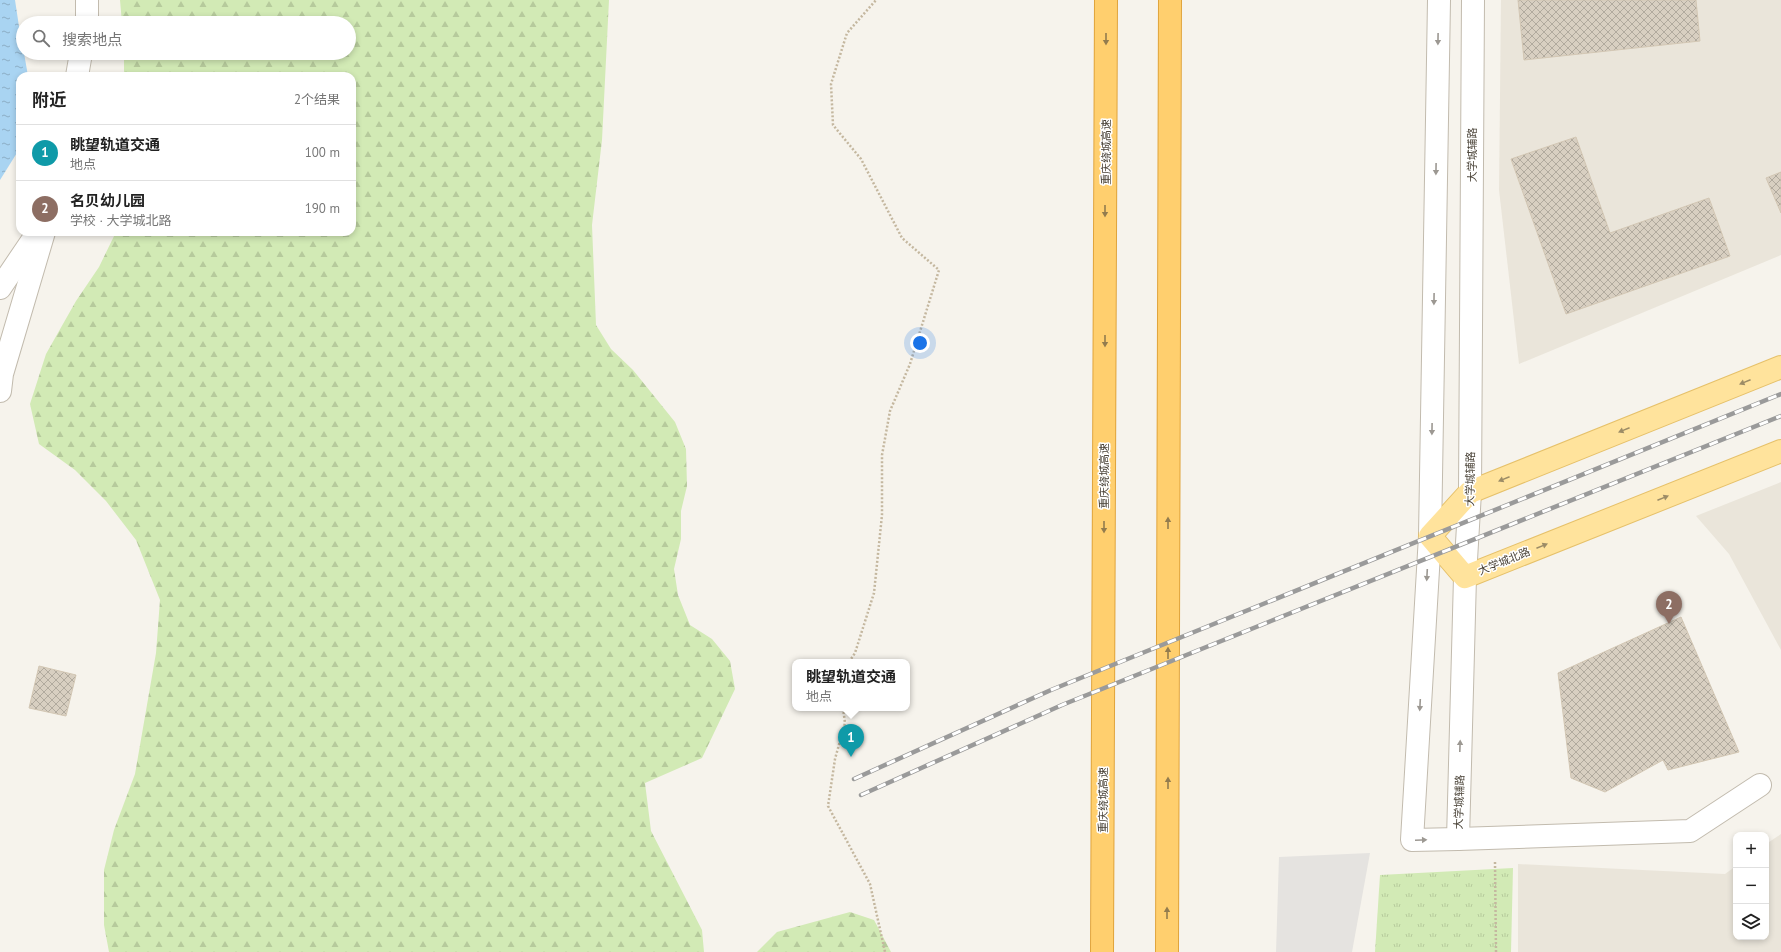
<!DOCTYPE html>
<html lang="zh">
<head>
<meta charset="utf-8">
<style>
  :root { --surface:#fff; --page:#f2f2f2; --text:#222; --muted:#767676; --line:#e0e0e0; --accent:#fc3f1d }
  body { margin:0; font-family:"PT Sans","Noto Sans SC",sans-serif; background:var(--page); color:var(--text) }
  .controls { position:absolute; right:12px; bottom:12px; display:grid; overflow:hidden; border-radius:8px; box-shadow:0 2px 6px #0003 }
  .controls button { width:36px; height:36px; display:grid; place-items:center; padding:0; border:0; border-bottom:1px solid var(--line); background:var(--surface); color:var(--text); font:20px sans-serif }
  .you { position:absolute; left:920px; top:343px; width:14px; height:14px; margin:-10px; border:3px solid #fff; border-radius:50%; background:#1a73e8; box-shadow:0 0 0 6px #1a73e833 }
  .badge { display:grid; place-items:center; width:26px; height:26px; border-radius:50%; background:var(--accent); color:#fff; font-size:13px; font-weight:700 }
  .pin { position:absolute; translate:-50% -33px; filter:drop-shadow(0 1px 2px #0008) }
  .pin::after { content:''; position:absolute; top:21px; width:14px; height:12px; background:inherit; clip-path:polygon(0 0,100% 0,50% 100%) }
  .popup { position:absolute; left:792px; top:659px; width:118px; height:52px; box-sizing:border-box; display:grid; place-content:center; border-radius:8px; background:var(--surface); filter:drop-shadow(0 1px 3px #0005); font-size:13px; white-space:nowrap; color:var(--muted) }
  .popup b { font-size:15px; color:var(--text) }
  .popup::after { content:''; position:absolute; left:50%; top:100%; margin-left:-8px; border:8px solid transparent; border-top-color:var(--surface) }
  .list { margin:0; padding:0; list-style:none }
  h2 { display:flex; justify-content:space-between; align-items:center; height:52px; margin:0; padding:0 16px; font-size:17px }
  h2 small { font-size:13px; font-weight:400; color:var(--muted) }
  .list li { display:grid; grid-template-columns:26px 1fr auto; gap:12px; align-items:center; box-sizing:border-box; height:56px; padding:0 16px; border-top:1px solid var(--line) }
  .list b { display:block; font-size:15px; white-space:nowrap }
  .list p { margin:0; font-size:13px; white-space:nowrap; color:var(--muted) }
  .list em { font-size:13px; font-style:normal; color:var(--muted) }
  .icon { flex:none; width:22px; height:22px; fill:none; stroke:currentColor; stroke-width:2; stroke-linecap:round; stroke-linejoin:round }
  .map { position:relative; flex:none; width:1781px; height:952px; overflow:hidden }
  .search { position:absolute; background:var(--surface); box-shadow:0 2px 6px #0003; left:16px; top:16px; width:340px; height:44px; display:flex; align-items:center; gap:10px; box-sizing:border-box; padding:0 14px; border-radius:22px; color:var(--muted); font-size:15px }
  .panel { position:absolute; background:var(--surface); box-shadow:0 2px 6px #0003; left:16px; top:72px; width:340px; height:164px; border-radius:12px }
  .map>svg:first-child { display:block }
  .residential { fill:#eae5da }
  .grass { fill:url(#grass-tufts) }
  .forest { fill:url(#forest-firs) }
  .parking { fill:#e5e3e0 }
  .water { fill:url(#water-ripples) }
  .building { fill:url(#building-cross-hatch); stroke:#d3c7b4 }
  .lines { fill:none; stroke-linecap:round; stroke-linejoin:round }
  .minor-casing { stroke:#c2bbae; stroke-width:24 }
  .major-casing { stroke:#e6c16a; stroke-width:24 }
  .highway-casing { stroke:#e0a43c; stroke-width:24 }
  .path { stroke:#c4b79f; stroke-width:2.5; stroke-dasharray:2 2; stroke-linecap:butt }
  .minor { stroke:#fff; stroke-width:22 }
  .major { stroke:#ffe39c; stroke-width:22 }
  .highway { stroke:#ffcf6e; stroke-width:22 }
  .rail-casing { stroke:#9a9a9a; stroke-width:4.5 }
  .rail { stroke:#fff; stroke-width:3; stroke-dasharray:9; stroke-linecap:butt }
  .oneway { fill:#937c4e }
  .oneway2 { fill:#9c9892 }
  .oneway3 { fill:#9c8c66 }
  .labels { text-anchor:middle; stroke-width:3; stroke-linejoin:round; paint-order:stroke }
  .street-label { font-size:11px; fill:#4b4439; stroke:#fff }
</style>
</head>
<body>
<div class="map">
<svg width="1781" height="952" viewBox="0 0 1781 952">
  <defs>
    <pattern id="grass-tufts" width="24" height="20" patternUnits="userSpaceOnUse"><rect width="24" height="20" fill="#d2eab5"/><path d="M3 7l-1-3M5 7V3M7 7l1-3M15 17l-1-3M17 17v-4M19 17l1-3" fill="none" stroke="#b6ca9c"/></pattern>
    <pattern id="forest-firs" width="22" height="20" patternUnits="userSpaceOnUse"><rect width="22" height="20" fill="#d2eab5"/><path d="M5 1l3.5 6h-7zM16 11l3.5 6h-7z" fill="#b6ca9c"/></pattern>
    <pattern id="water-ripples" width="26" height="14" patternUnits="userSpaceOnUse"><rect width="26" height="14" fill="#a9d4f2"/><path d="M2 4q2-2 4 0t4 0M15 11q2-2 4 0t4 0" fill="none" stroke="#8caec5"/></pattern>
    <pattern id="building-cross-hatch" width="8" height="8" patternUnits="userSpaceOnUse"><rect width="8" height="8" fill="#d8cfc1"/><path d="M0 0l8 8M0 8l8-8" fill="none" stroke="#b1aa9e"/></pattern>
  </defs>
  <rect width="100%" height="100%" fill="#f6f3ec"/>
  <!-- residential -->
  <g class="residential">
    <path d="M1501,0H1781V255L1519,364L1499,190Z"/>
    <path d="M1781,482V650L1729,554L1696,516Z"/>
    <path d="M1781,834V952H1518V864L1725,874L1736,866V937H1766V844Z"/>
  </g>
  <!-- grass -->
  <path class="grass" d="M1513,868L1511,952H1375L1380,875Z"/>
  <!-- forest -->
  <g class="forest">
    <path d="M120,0H609L602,140L592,225L596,325L611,349L633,370L675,422L686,449L687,486L681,511V539L674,569L678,595L690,625L712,639L730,661L735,689L702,758L645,783L651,831L702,930L704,952H109L104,925V870L114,830L135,774L156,653L160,600L136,540L106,501L75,470L39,444L30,404L46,354L76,301L99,267L116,232H352V76H124V53H349V23H122Z"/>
    <path d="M850,912L874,920L891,952H757L777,932Z"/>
  </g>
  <!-- parking -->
  <path class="parking" d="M1370,853L1352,952H1276L1279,857Z"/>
  <!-- water -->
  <path class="water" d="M0,0H15L23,53H24L28,76H20V148L0,180Z"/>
  <!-- building -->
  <g class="building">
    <path d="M1518,0H1696L1700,41L1524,60Z"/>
    <path d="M1576,137L1610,233L1709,198L1730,256L1566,314L1511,159Z"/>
    <path d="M1781,172V213L1766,178Z"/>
    <path d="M1681,617L1739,752L1668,770L1663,760L1605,792L1571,778L1558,673Z"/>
    <path d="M39,666L76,675L66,716L29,708Z"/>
  </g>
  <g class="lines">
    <defs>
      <g id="minor">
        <path d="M87,0V23"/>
        <path d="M1439,0L1430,536L1412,840L1458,839L1465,577L1470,492L1473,0"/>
        <path d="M77,76L81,53"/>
        <path d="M0,288L36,235"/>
        <path d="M0,391L2,374L44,232"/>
        <path d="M1458,839L1690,831L1760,785"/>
      </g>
      <path id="major" d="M1781,367L1470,492L1430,536L1465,577L1781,451"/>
      <g id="highway">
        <path d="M1102,952L1106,0"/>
        <path d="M1167,952L1170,0"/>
      </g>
    </defs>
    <!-- minor casing -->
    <use href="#minor" class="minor-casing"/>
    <!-- major casing -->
    <use href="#major" class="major-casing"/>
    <!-- highway casing -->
    <use href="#highway" class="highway-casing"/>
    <!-- path -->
    <g class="path">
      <path d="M849,662L855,653L874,593L882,515V455L890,411L910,364L939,270L902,238L861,159L833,125L831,84L847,33L876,0"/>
      <path d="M843,708L845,723L835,759L828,806L870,884L885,952"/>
      <path d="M1495,862L1496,952"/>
    </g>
    <!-- minor -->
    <use href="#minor" class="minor"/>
    <!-- major -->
    <use href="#major" class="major"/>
    <!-- highway -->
    <use href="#highway" class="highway"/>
    <defs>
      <g id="rail">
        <path d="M854,779L1051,690L1781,394"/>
        <path d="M861,795L1062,705L1781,416"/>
      </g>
    </defs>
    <!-- rail casing -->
    <use href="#rail" class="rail-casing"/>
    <!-- rail -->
    <use href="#rail" class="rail"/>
  </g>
  <!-- one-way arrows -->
  <defs><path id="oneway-solid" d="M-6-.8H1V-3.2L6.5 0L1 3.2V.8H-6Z"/></defs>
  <g class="oneway">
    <use href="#oneway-solid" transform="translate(1106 39) rotate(90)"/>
    <use href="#oneway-solid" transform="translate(1105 211) rotate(90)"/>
    <use href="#oneway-solid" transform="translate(1105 341) rotate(90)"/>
    <use href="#oneway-solid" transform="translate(1168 523) rotate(-90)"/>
    <use href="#oneway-solid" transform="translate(1104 527) rotate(90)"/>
    <use href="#oneway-solid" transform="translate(1168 653) rotate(-90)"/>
    <use href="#oneway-solid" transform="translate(1168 783) rotate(-90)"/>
    <use href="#oneway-solid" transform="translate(1167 913) rotate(-90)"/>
  </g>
  <g class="oneway2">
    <use href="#oneway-solid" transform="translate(1438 39) rotate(91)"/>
    <use href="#oneway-solid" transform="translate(1436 169) rotate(91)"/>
    <use href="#oneway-solid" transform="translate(1434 299) rotate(91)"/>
    <use href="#oneway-solid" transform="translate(1432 429) rotate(91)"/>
    <use href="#oneway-solid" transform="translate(1427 575) rotate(93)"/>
    <use href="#oneway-solid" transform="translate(1420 705) rotate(93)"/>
    <use href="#oneway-solid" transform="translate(1460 746) rotate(-88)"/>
    <use href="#oneway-solid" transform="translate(1421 840) rotate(-2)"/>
  </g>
  <g class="oneway3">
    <use href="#oneway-solid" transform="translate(1745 382) rotate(158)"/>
    <use href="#oneway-solid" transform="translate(1624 430) rotate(158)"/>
    <use href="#oneway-solid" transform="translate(1504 479) rotate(158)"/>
    <use href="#oneway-solid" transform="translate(1663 498) rotate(-22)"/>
    <use href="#oneway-solid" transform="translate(1542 546) rotate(-22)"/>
  </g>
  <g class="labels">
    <!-- street labels -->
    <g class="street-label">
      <text transform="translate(1106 152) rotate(-90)" y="4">重庆绕城高速</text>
      <text transform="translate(1472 155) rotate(-90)" y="4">大学城辅路</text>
      <text transform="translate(1104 476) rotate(-90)" y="4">重庆绕城高速</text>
      <text transform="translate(1470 479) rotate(-89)" y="4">大学城辅路</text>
      <text transform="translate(1504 561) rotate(-22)" y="4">大学城北路</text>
      <text transform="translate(1103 800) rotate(-90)" y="4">重庆绕城高速</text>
      <text transform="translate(1459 802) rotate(-88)" y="4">大学城辅路</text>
    </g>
  </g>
</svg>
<div class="controls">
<button>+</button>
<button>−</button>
<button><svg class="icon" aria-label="layers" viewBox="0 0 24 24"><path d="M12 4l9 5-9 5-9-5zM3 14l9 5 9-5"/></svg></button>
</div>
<div class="you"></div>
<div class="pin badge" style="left:851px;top:757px;background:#0f9aa8">1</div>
<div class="popup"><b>眺望轨道交通</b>地点</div>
<div class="pin badge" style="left:1669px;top:624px;background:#8d6e63">2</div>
<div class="search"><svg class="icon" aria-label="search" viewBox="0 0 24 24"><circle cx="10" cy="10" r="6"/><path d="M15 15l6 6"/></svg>搜索地点</div>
<section class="panel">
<h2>附近<small>2个结果</small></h2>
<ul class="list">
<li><span class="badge" style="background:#0f9aa8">1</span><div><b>眺望轨道交通</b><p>地点</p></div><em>100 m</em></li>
<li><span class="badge" style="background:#8d6e63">2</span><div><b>名贝幼儿园</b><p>学校 · 大学城北路</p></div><em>190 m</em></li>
</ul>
</section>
</div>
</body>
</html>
